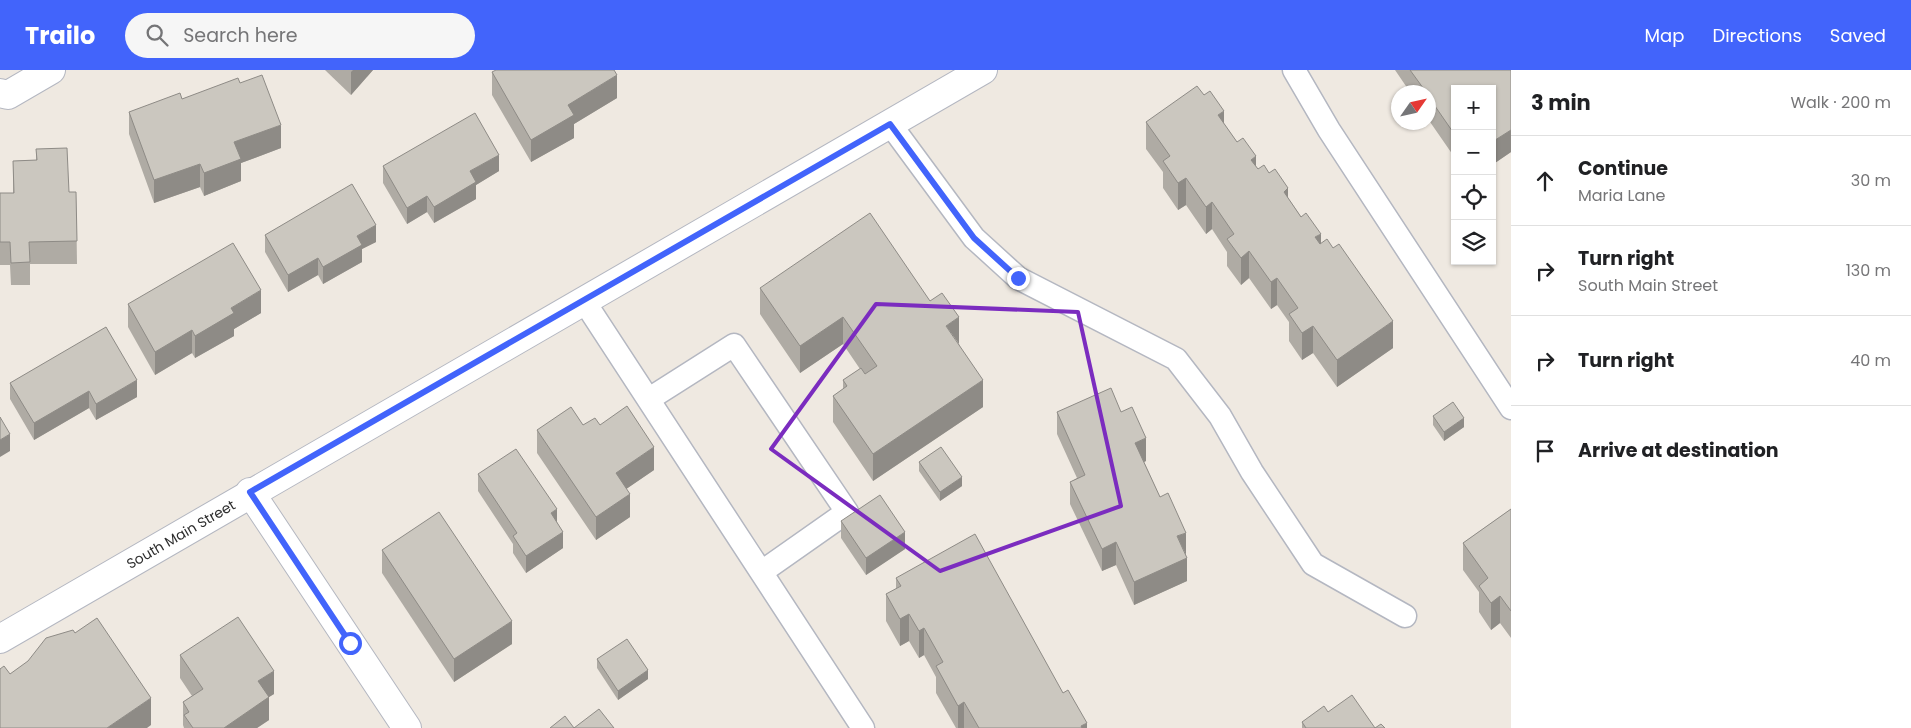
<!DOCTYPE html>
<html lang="en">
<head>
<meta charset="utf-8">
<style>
  :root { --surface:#fff; --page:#f6f6f6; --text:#202124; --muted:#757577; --line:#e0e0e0; --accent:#4264fb }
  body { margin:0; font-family:Poppins,sans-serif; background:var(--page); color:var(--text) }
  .controls { position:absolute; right:15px; top:15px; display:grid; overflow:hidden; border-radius:0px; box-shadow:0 1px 4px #0004 }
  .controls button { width:45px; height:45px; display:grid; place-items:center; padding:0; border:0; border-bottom:1px solid var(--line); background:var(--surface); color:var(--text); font:25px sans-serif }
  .compass { position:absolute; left:1391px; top:15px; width:45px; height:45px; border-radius:50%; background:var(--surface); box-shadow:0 1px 4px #0004; rotate:56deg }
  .stop { position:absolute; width:15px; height:15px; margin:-11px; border:4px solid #4264fb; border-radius:50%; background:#fff }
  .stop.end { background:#4264fb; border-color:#fff; box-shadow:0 1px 5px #0008 }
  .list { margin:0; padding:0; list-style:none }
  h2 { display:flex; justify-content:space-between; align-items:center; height:65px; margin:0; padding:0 20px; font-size:21px }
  h2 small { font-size:16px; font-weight:400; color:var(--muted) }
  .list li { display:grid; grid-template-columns:32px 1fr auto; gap:15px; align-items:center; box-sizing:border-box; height:90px; padding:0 20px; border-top:1px solid var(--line) }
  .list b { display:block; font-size:19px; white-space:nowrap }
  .list p { margin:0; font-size:16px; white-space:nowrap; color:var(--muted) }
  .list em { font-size:16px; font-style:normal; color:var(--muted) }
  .icon { flex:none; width:28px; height:28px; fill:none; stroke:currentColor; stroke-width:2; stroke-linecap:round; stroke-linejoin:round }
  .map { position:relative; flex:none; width:1511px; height:658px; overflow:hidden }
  header { display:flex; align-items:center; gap:30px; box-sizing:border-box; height:70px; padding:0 25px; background:var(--accent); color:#fff }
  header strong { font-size:24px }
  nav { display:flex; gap:28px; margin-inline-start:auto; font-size:18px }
  .search { width:350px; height:45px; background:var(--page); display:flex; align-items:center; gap:12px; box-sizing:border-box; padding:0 18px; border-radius:28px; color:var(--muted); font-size:19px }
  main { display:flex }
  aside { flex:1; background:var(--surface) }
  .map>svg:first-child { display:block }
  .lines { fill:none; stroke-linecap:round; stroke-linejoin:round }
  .lane-casing { stroke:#b4b7c1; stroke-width:25 }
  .street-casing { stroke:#b4b7c1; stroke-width:30 }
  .secondary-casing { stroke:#b4b7c1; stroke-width:30 }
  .lane { stroke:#fff; stroke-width:22 }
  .street { stroke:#fff; stroke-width:28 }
  .secondary { stroke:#fff; stroke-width:28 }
  .wall { fill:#afaba4 }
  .shaded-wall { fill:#8e8b86 }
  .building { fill:#cbc7bf; stroke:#8e8b86 }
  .route { stroke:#4264fb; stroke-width:6 }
  .marked { fill:none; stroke:#7b2cbf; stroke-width:4; stroke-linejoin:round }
  .labels { text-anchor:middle; stroke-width:4; stroke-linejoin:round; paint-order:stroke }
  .street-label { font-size:14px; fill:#2e2e2e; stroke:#fff }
</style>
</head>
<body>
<header>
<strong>Trailo</strong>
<div class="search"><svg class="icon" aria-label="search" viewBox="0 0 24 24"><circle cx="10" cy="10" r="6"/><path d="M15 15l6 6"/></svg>Search here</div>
<nav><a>Map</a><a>Directions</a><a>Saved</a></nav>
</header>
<main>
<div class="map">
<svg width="1511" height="658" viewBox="0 0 1511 658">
  <rect width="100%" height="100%" fill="#efe9e1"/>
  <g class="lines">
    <defs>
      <g id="lane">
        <path d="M1294,0L1329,60L1511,338"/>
        <path d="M890,54L974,168L1018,208L1176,289L1220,346L1252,402L1313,494L1405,546"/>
        <path d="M584,231L863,658"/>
        <path d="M649,329L734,275L847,442L763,501"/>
      </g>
      <g id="street">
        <path d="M0,23L8,25L51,0"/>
        <path d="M250,422L407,658"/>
      </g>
      <g id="secondary">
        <path id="s1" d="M0,569L983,0"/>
      </g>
    </defs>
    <!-- lane casing -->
    <use href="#lane" class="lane-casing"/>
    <!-- street casing -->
    <use href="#street" class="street-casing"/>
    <!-- secondary casing -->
    <use href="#secondary" class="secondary-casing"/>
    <!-- lane -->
    <use href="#lane" class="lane"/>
    <!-- street -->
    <use href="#street" class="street"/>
    <!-- secondary -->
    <use href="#secondary" class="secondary"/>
  </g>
  <!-- wall -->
  <g class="wall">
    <path d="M325,0H373L351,25Z"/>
    <path d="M1395,0H1511V82L1492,95V19H1455V88L1428,49V22H1410Z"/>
    <path d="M492,2L617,28L574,54V68L531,92L492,25Z"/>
    <path d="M240,13L281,78L241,93V111L204,126L200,117L154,133L129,64V42L182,29Z"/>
    <path d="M1146,52L1224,54L1237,72L1258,99L1269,103L1288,128L1393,278L1337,317L1313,283L1302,290L1289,271V252L1277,235L1271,239L1249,208L1241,215L1227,196V182L1212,159L1206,164L1186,135L1178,140L1163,118V102L1146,79Z"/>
    <path d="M36,79L69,122H76L77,194H30V215H11L10,195H0V123H13V91L36,90Z"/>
    <path d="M383,96L499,101L476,115V129L434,153L427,142L407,154L383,113Z"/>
    <path d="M265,165L376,172L362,179V192L323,214L318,205L288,222L265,182Z"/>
    <path d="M760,218L959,274L983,337L873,411L833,352V326L843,319V310L860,299L843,274L800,303L760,244Z"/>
    <path d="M128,234L261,243L234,259V266L195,288L192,283L155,305L128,257Z"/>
    <path d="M10,313L137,327L96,350L89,338L34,370L10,329Z"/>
    <path d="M1057,342H1121L1146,391L1144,392L1186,485L1187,511L1134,535L1116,495L1102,501L1070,434V412L1077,408L1057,364Z"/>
    <path d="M1433,346L1464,357L1444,371L1433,355Z"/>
    <path d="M583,355H600L654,400L626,419L630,447L596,470L537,383V360Z"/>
    <path d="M919,392L962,416L940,431L919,401Z"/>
    <path d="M478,404L557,452L563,478L526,503L513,483V474L478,421Z"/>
    <path d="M1511,439V568L1500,553L1491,560L1479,542V522L1463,500V473Z"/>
    <path d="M841,451L905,479L866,505L841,468Z"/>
    <path d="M382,480L512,574L454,612L382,503Z"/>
    <path d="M896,508L1063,623L1087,658H956L936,623V607L924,585L919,588L909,571L900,576L886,551V524L896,519Z"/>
    <path d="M180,585L274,624L268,627L269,650L257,658H184L183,655V632L192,626L180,608Z"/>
    <path d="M597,589L648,609L618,630L597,598Z"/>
    <path d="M1328,642L1375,658H1302V652Z"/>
  </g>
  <!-- shaded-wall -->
  <g class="shaded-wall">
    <path d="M353,0H373L351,25V2Z"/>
    <path d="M617,5V28L574,54V68L531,92V70L568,35Z"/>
    <path d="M1224,41V68L1218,45Z"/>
    <path d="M281,55V78L241,93V111L204,126V103L234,72Z"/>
    <path d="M1511,60V82L1492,95V72Z"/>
    <path d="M499,85V101L476,115V129L434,153V137L470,101Z"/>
    <path d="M1256,86V113L1251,90Z"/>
    <path d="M200,94V117L154,133V110Z"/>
    <path d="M1186,108V135L1178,140V113Z"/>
    <path d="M1288,118V145L1284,122Z"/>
    <path d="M427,126V142L407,154V138Z"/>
    <path d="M1212,132V159L1206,164V137Z"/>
    <path d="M376,155V172L362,179V192L323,214V197L357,166Z"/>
    <path d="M1321,164V190L1315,167Z"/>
    <path d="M1249,181V208L1241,215V188Z"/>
    <path d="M318,188V205L288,222V205Z"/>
    <path d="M1277,208V235L1271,239V212Z"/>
    <path d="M261,220V243L234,259V266L195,288V266L231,238Z"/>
    <path d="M843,247V274L800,303V276Z"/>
    <path d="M959,247V274L946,256Z"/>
    <path d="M1393,251V278L1337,317V290Z"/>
    <path d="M1313,256V283L1302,290V263Z"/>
    <path d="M192,260V283L155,305V282Z"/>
    <path d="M137,310V327L96,350V334Z"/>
    <path d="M983,310V337L873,411V384Z"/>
    <path d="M89,321V338L34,370V353Z"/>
    <path d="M1464,348V357L1444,371V362Z"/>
    <path d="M10,364V381L0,387V370Z"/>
    <path d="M1146,368V391L1135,396V373Z"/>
    <path d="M654,377V400L616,426V403Z"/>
    <path d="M962,407V416L940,431V422Z"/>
    <path d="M630,424V447L596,470V447Z"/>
    <path d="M557,439V456L551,443Z"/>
    <path d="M563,462V478L526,503V486Z"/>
    <path d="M905,462V479L866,505V488Z"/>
    <path d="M1186,463V485L1177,466Z"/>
    <path d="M1116,472V495L1102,501V479Z"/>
    <path d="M1187,488V511L1134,535V512Z"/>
    <path d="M1500,526V553L1491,560V533Z"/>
    <path d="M909,544V571L900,576V549Z"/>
    <path d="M512,551V574L454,612V589Z"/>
    <path d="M924,558V585L919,588V561Z"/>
    <path d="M648,600V609L618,630V621Z"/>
    <path d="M274,601V624L258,634V611Z"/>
    <path d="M269,627V650L257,658H224Z"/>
    <path d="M151,628V655L147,658H107Z"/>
    <path d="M964,632V658H958V636Z"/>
    <path d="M1087,653V658H1081V656Z"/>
  </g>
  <!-- building -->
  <g class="building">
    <path d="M496,0H614L617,5L568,35L574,45L531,70L492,2Z"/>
    <path d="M1410,0H1511V60L1492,72V19H1455V65L1428,26V22H1426Z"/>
    <path d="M262,5L281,55L234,72L241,89L204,103L200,94L154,110L129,42L180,23L182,29L238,8L240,13Z"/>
    <path d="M1197,16L1204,25L1210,21L1224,41L1218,45L1237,72L1243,68L1256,86L1251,90L1258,99L1264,95L1269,103L1275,99L1288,118L1284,122L1301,147L1306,143L1321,164L1315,167L1320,174L1327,169L1333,178L1339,174L1393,251L1337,290L1313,256L1302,263L1289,244L1298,238L1277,208L1271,212L1249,181L1241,188L1227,169L1234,164L1212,132L1206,137L1186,108L1178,113L1163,91L1170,86L1146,52Z"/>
    <path d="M475,43L499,85L470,101L476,112L434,137L427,126L407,138L383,96Z"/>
    <path d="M67,78L69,122H76L77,171L29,172L30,192L11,193L10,172H0V123H14L13,91L37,90L36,79Z"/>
    <path d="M352,114L376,155L357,166L362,175L323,197L318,188L288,205L265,165Z"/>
    <path d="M870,143L930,231L942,223L959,247L946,256L983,310L873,384L833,326L847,316L843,310L861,298L865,304L877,296L843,247L800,276L760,218Z"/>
    <path d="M233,173L261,220L231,238L234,243L195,266L192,260L155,282L128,234Z"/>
    <path d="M106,257L137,310L96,334L89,321L34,353L10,313Z"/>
    <path d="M1111,318L1121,342L1132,337L1146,368L1135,373L1160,427L1168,423L1186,463L1177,466L1187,488L1134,512L1116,472L1102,479L1070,412L1085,405L1057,342Z"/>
    <path d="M1453,332L1464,348L1444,362L1433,346Z"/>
    <path d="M627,336L654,377L616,403L630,424L596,447L537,360L571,337L583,355L595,348L600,355Z"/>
    <path d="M0,347L10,364L0,370Z"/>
    <path d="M941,377L962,407L940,422L919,392Z"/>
    <path d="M516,379L557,439L551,443L563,462L526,486L513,466L517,463L478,404Z"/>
    <path d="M880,425L905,462L866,488L841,451Z"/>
    <path d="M1511,439V541L1500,526L1491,533L1479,516L1488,508L1463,473Z"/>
    <path d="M439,442L512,551L454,589L382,480Z"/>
    <path d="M975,464L1063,623L1068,620L1087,653L1081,656L1082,658H979L964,632L958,636L936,596L943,592L924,558L919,561L909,544L900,549L886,524L901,516L896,508Z"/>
    <path d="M238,547L274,601L258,611L269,627L224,658H193L184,645L189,642L183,632L203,619L180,585Z"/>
    <path d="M97,548L151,628L107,658H0V599L4,596L10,604L28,591L46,568L73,560L75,563Z"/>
    <path d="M627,569L648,600L618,621L597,589Z"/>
    <path d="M1352,625L1375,658H1306L1302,652L1324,636L1328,642Z"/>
    <path d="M599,639L614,658H574Z"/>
    <path d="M565,646L574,658H550Z"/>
    <path d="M1381,654L1385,658H1375Z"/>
  </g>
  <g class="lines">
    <!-- route -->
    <path class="route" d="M350,573L250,422L890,54L974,168L1018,208"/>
  </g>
  <!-- marked area -->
  <path class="marked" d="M876,234L1078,242L1121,436L940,501L771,379Z"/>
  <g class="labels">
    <!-- street labels -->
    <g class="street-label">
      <text dy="5" stroke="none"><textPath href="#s1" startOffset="209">South Main Street</textPath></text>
    </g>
  </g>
</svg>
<div class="controls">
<button>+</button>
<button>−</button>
<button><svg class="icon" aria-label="locate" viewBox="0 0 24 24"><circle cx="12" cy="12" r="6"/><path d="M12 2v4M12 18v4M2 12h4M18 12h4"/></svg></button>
<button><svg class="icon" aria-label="layers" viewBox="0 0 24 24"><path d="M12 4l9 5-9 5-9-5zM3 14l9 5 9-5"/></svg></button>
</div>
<svg class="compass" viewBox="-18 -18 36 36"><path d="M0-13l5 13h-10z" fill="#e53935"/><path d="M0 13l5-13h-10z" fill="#757577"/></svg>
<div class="stop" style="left:350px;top:573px"></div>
<div class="stop end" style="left:1018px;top:208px"></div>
</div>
<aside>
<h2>3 min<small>Walk · 200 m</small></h2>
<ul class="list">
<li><svg class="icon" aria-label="ahead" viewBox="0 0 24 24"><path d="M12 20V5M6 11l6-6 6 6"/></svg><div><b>Continue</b><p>Maria Lane</p></div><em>30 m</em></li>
<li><svg class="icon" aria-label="right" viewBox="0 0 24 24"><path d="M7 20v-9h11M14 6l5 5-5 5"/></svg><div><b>Turn right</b><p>South Main Street</p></div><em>130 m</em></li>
<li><svg class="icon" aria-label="right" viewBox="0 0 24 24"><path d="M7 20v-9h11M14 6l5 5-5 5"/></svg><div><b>Turn right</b></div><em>40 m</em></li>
<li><svg class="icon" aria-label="arrive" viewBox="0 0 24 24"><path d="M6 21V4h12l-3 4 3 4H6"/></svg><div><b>Arrive at destination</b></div></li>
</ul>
</aside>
</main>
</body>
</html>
